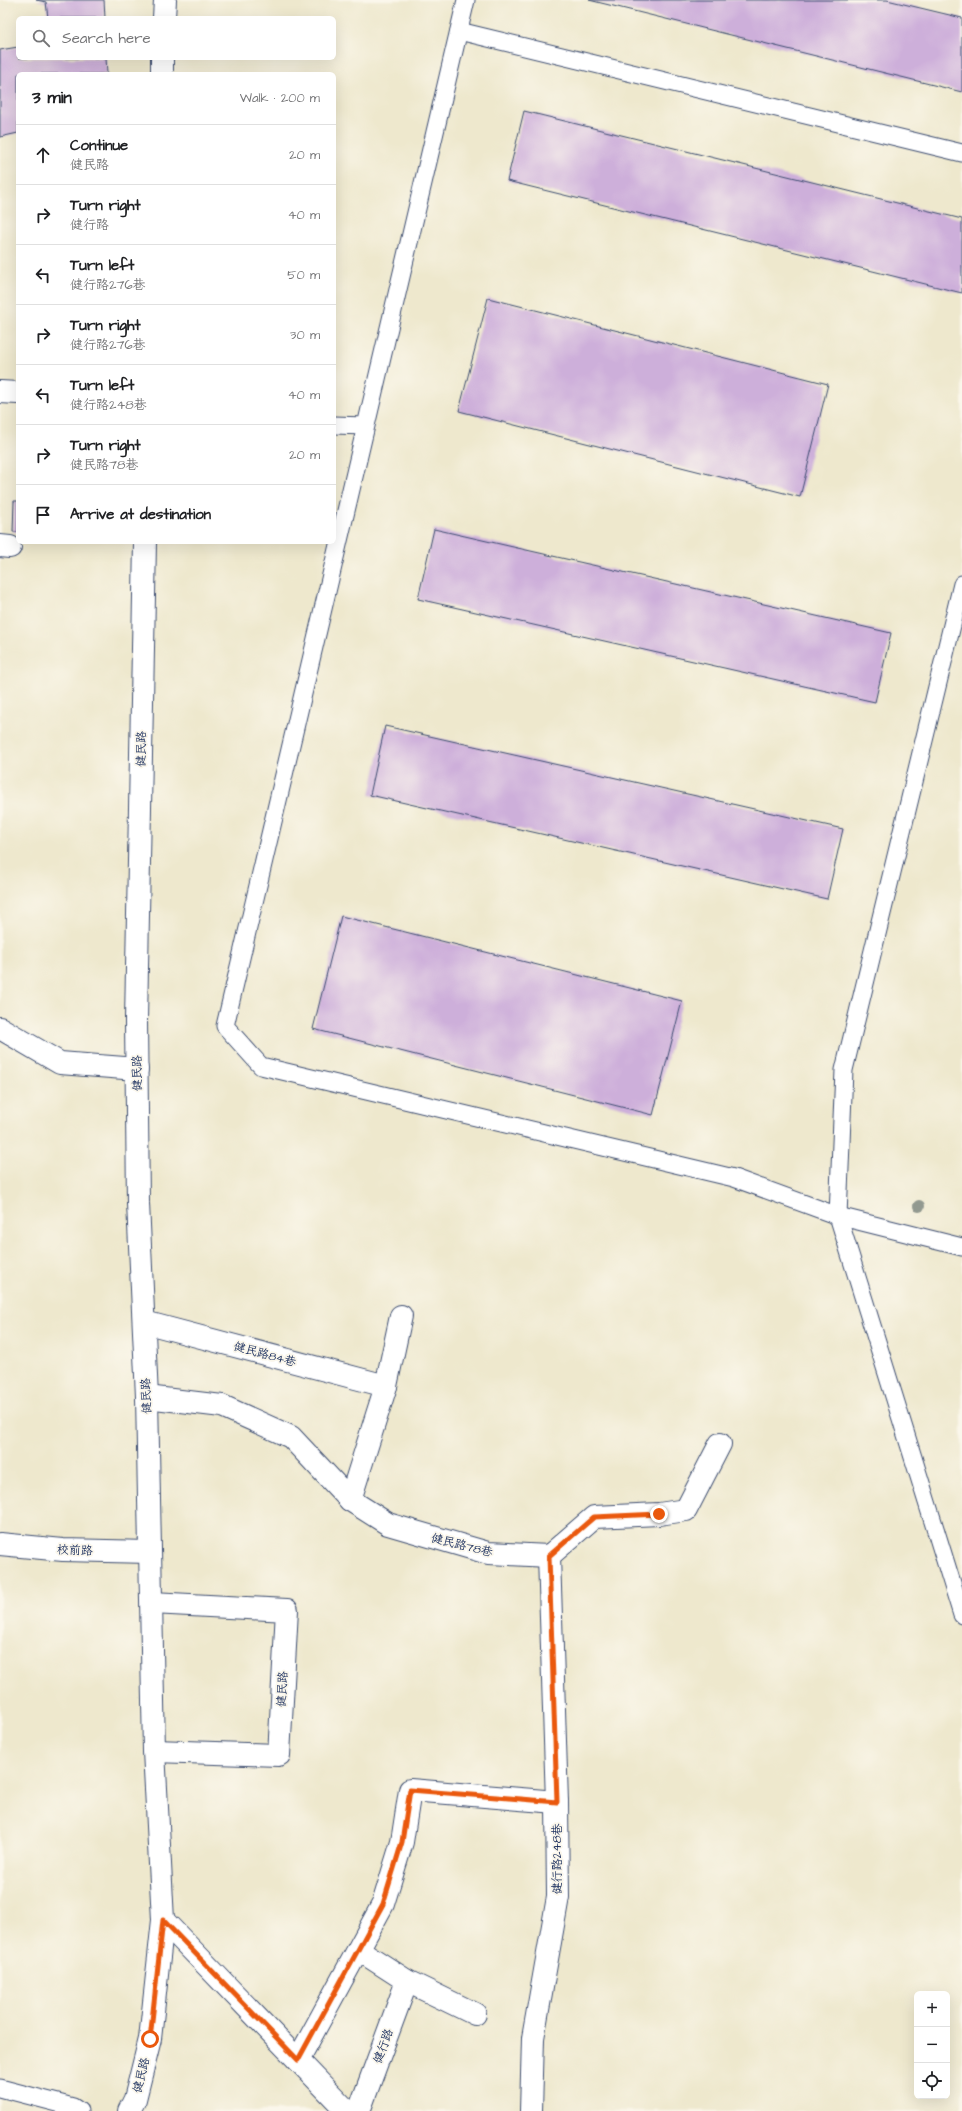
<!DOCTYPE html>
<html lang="en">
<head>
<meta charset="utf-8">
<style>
  :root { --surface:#fff; --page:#f6f6f6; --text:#202124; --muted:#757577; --line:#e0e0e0 }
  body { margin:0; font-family:"Architects Daughter","LXGW WenKai TC",sans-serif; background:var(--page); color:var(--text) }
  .controls { position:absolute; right:12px; bottom:12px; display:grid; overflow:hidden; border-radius:6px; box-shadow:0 4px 16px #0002 }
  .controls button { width:36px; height:36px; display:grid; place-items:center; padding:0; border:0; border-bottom:1px solid var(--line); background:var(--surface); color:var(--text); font:20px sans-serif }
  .stop { position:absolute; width:12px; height:12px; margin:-9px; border:3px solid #ea580c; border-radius:50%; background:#fff }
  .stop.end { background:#ea580c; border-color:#fff; box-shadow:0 1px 4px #0008 }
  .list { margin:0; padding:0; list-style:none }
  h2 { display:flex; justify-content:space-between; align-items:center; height:52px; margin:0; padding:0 16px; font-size:17px }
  h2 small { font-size:13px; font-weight:400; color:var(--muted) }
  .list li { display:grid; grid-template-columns:26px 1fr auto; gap:12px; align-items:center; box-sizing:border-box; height:60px; padding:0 16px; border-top:1px solid var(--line) }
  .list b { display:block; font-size:15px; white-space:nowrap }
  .list p { margin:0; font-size:13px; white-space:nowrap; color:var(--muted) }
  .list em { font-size:13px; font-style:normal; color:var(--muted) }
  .icon { flex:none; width:22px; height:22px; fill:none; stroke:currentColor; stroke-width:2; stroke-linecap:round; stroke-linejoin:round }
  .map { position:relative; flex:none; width:962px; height:2111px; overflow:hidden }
  .search { position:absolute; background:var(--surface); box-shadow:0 4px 16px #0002; left:16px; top:16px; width:320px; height:44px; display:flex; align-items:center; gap:10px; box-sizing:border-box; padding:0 14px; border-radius:6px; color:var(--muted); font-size:15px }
  .panel { position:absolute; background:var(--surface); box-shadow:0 4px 16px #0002; left:16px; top:72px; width:320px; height:472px; border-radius:6px }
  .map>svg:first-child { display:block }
  .building { fill:#cdafda }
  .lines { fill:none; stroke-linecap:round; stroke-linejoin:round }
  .service-casing { stroke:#3b4b6f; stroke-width:19 }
  .minor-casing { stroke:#3b4b6f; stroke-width:24 }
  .tertiary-casing { stroke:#3b4b6f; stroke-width:24 }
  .secondary-casing { stroke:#3b4b6f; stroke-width:24 }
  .service { stroke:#fff; stroke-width:17 }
  .minor { stroke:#fff; stroke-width:22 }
  .tertiary { stroke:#fff; stroke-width:22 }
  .secondary { stroke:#fff; stroke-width:22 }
  .tree { fill:#929990 }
  .route { stroke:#ea580c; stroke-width:5 }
  .labels { text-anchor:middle; stroke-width:3.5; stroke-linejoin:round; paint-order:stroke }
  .street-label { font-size:12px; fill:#1b2f5e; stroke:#fbf7ec }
</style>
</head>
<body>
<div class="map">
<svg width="962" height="2111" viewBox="0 0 962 2111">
  <rect width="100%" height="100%" fill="#fbf7ec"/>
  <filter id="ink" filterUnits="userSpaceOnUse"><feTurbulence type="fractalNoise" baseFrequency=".025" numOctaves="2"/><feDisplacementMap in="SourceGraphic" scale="8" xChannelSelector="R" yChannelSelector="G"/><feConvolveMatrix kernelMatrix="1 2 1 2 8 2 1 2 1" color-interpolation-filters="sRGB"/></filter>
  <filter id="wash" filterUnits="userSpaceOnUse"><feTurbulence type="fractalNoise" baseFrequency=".012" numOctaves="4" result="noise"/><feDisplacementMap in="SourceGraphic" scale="16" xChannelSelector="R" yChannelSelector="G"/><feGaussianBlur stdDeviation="0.9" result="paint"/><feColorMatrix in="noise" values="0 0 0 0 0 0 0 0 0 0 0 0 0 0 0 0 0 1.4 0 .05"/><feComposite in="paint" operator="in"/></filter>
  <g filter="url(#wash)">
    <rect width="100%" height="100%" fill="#eee8cd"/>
    <g id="blocks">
      <!-- building -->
      <g class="building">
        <path d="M36,0H104L105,18H48L46,2Z"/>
        <path d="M589,0H887L962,18V92Z"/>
        <path d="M18,47V58H106L107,74H18V133L0,137V50Z"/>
        <path d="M524,111L962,219V293L507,181Z"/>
        <path d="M488,298L828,384L800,497L459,411Z"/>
        <path d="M14,501H18V532H13Z"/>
        <path d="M434,529L891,633L875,702L418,599Z"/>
        <path d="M385,726L843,829L827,899L370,795Z"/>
        <path d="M341,916L682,1001L653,1115L313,1029Z"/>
      </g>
    </g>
  </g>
  <g filter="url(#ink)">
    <use href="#blocks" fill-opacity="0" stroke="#3b4b6f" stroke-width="1"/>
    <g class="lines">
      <defs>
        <g id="service">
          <path d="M466,0L225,1026L261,1066L734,1178L838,1216L962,1247"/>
          <path d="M459,31L962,153"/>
          <path d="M334,425L365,426"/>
          <path d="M962,584L844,1070L838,1216L962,1615"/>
          <path d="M0,2088L73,2107L79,2111"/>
        </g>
        <g id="minor">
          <path d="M0,546L10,547"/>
          <path d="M0,1028L60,1063L137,1069"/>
          <path d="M144,1322L386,1386"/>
          <path d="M147,1397L222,1406L291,1437L350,1500L388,1524L488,1553L549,1556L594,1517L659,1514L686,1510L720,1444"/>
          <path d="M350,1500L386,1386L401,1316"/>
          <path d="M0,1544L63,1550L150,1552"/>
          <path d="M152,1603L287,1610L279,1755L154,1751"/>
          <path d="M359,1950L407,1981L475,2014"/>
          <path d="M298,2060L383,1904L402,1842L410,1790L557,1802"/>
          <path d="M359,2111L407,1981"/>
          <path d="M531,2111L533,2038L558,1897L557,1802L549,1556"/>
        </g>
        <g id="tertiary">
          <path d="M163,1920L347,2111"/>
          <path d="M129,2111L135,2099L150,2039L163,1920L154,1751L147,1397L138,1203L136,1021L145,542"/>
        </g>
        <g id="secondary">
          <path d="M164,18L165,0"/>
          <path d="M162,74V58"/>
          <path d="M0,392L18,393"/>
        </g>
      </defs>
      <!-- service casing -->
      <use href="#service" class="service-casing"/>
      <!-- minor casing -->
      <use href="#minor" class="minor-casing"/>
      <!-- tertiary casing -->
      <use href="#tertiary" class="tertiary-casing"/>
      <!-- secondary casing -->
      <use href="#secondary" class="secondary-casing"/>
      <!-- service -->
      <use href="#service" class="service"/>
      <!-- minor -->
      <use href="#minor" class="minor"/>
      <!-- tertiary -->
      <use href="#tertiary" class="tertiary"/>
      <!-- secondary -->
      <use href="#secondary" class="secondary"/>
    </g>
    <!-- trees -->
    <circle class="tree" cx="919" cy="1206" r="6"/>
  </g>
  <g class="lines" filter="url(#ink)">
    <!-- route -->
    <path class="route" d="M150,2039L163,1920L298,2060L383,1904L402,1842L410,1790L557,1802L549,1556L594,1517L659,1514"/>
  </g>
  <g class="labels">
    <!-- street labels -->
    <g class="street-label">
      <text transform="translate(141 749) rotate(-89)" y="4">健民路</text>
      <text transform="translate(137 1073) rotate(-91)" y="4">健民路</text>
      <text transform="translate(265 1354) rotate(15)" y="4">健民路84巷</text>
      <text transform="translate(146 1396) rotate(-92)" y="4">健民路</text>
      <text transform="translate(462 1545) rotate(14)" y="4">健民路78巷</text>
      <text transform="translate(75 1550) rotate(2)" y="4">校前路</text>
      <text transform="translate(282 1689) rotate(-87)" y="4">健民路</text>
      <text transform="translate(557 1859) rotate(-90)" y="4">健行路248巷</text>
      <text transform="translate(383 2046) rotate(-70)" y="4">健行路</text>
      <text transform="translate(141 2075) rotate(-76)" y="4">健民路</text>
    </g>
  </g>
</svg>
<div class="controls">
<button>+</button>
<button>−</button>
<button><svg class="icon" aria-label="locate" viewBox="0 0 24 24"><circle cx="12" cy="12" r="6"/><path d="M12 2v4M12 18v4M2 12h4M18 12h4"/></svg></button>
</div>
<div class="stop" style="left:150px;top:2039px"></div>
<div class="stop end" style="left:659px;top:1514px"></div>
<div class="search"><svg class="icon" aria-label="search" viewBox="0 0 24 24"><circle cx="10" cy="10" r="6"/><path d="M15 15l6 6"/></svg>Search here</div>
<section class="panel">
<h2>3 min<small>Walk · 200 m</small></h2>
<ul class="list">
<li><svg class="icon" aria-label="ahead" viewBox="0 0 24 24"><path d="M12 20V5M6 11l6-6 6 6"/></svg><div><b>Continue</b><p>健民路</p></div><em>20 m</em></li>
<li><svg class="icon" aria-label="right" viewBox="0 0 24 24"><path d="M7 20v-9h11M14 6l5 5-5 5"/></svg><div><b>Turn right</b><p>健行路</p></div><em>40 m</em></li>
<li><svg class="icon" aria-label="left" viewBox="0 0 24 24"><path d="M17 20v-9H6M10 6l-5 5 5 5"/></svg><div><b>Turn left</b><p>健行路276巷</p></div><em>50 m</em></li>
<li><svg class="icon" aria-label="right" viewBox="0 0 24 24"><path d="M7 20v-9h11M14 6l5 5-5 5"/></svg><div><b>Turn right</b><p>健行路276巷</p></div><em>30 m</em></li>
<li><svg class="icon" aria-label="left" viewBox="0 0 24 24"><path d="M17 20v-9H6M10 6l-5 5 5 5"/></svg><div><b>Turn left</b><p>健行路248巷</p></div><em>40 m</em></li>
<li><svg class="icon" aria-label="right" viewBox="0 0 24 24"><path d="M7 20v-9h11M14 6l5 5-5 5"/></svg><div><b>Turn right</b><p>健民路78巷</p></div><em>20 m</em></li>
<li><svg class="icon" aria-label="arrive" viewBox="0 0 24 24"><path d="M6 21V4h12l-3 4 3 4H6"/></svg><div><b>Arrive at destination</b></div></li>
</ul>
</section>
</div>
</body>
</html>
